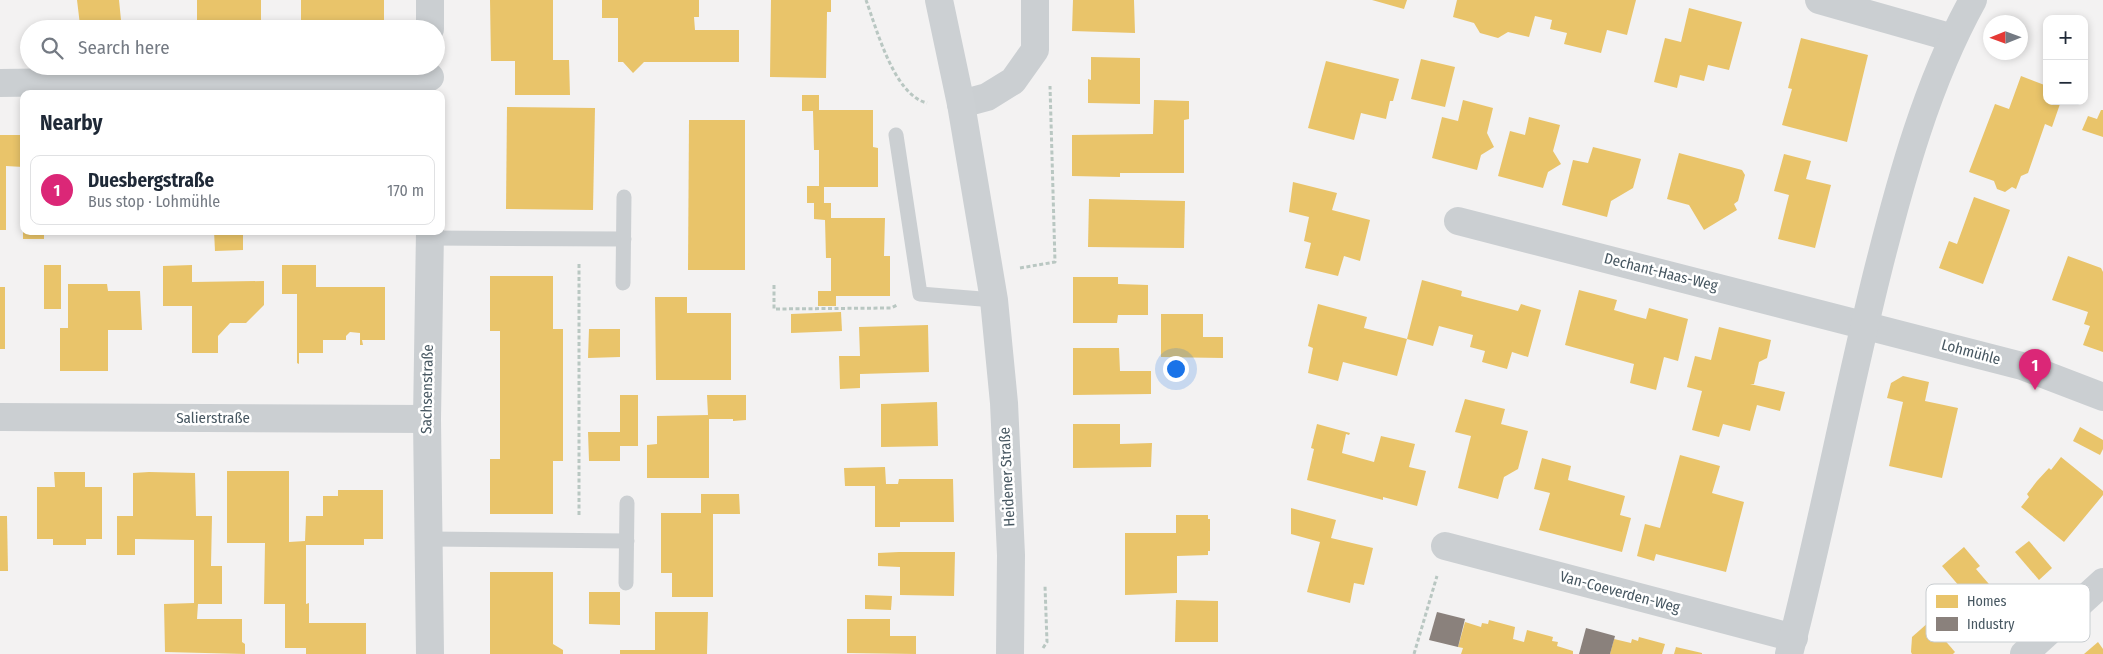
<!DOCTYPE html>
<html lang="en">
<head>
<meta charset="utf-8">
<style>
  :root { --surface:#fff; --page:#f2f2f3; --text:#1f2937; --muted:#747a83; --line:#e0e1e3; --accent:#db2777 }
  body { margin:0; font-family:"Fira Sans Condensed",sans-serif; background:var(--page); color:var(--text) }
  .controls { position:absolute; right:15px; top:15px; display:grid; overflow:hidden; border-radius:10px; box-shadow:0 2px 8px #0003 }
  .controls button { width:45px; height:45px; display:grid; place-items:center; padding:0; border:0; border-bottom:1px solid var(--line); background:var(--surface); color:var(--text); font:25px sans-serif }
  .compass { position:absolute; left:1983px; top:15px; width:45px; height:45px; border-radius:50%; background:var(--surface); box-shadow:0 2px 8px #0003; rotate:269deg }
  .you { position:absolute; left:1175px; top:368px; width:18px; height:18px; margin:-12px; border:4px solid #fff; border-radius:50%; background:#1a73e8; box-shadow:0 0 0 8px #1a73e833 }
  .badge { display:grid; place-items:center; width:32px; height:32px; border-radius:50%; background:var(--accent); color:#fff; font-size:16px; font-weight:700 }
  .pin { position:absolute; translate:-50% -41px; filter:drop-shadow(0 1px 2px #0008) }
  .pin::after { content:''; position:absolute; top:26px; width:18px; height:15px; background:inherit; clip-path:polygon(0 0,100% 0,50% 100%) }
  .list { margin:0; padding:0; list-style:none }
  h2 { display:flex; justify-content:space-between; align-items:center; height:65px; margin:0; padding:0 20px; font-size:21px }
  h2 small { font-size:16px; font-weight:400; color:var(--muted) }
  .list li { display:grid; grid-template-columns:32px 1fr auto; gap:15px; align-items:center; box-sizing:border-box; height:70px; margin:0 10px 10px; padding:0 10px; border:1px solid var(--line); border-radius:10px }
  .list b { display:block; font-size:19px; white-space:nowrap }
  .list p { margin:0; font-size:16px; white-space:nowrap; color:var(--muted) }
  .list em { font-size:16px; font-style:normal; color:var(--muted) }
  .icon { flex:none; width:28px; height:28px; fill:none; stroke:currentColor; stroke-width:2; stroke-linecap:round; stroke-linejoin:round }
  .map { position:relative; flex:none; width:2103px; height:654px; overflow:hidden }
  .search { position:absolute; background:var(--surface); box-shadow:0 2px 8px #0003; left:20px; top:20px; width:425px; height:55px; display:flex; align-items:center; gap:12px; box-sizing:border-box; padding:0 18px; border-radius:28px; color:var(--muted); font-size:19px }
  .panel { position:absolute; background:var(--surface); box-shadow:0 2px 8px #0003; left:20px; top:90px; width:425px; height:145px; border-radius:10px }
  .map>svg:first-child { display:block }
  .homes { fill:#e9c46a }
  .industry { fill:#8a817c }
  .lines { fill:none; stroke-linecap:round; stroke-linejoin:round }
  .path { stroke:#b9c7c2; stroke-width:3; stroke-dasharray:4 2.5; stroke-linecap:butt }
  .lane { stroke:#cbcfd2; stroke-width:15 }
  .street { stroke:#cbcfd2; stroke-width:28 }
  .secondary { stroke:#ccd0d3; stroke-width:28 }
  .labels { text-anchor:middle; stroke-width:5; stroke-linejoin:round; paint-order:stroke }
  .street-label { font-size:15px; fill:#475761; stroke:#fff }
  .key { fill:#fff; stroke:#c8cdd0; stroke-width:1 }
  .key-label { font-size:14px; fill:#475761 }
</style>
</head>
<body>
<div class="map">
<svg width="2103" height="654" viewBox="0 0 2103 654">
  <rect width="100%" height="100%" fill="#f3f2f2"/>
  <!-- homes -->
  <g class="homes">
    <path d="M77,0H119L121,20H116L117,29H83L82,24L80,25Z"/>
    <rect x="197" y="0" width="64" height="29"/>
    <rect x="301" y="0" width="83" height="29"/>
    <path d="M490,0H553V60H569L570,95H515V61H491Z"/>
    <path d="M602,0H699V17H694L695,30H739V62H644L633,73L623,62H618V18H602Z"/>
    <path d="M771,0H831V12H827L826,78L770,77Z"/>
    <path d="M1073,0H1134L1135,33L1072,31Z"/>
    <path d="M1372,0H1407L1404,9Z"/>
    <path d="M1457,0H1636L1627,35L1607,30L1601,53L1564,44L1567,33L1550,29L1552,20L1535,16L1529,37L1508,32L1498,38L1480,33L1474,23L1453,17Z"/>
    <path d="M1689,8L1742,22L1729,70L1708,65L1704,81L1680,75L1677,88L1654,82L1665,38L1681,42Z"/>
    <path d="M1801,38L1868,55L1847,142L1782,125L1792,89L1788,88Z"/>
    <path d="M1091,57L1140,58V104L1088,103V79L1091,80Z"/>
    <path d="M1421,59L1455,67L1445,107L1411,99Z"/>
    <path d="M1326,61L1399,79L1393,101H1390L1386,119L1361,113L1354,140L1308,128Z"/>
    <path d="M2021,76L2047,86V101H2061L2052,127L2045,124L2028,173L2021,176L2016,189L2012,187L2005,192L1997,189L1994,181L1969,172L1995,104L2009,109Z"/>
    <path d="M802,95H819V110H873V147L878,148V187H824V203H831V218H885L884,256H890V296H836V306H818V291H831V258H826L825,220L814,219V203H807V186H819V150H814L813,111H802Z"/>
    <path d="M1154,100L1189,101V119L1184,120V173H1120V177L1072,176V135L1153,134Z"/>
    <path d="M1463,100L1493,108L1487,133L1494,147L1481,155L1477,170L1432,158L1442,117L1458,121Z"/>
    <path d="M507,107L595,108L593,210L506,209Z"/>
    <path d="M2101,110H2103V137L2082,130L2088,116L2097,119Z"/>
    <path d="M1529,117L1560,125L1553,151L1561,164L1548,172L1543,188L1498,176L1510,131L1525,135Z"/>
    <path d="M689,120H745V270H688Z"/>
    <path d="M0,135H23V167L6,166V230H0Z"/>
    <path d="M1593,147L1641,159L1633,188L1611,201L1607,217L1562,205L1573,160L1588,163Z"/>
    <path d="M1679,153L1742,170L1745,175L1738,201L1734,204L1737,210L1704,230L1689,205L1667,199Z"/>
    <path d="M1784,154L1811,161L1806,179L1831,185L1815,248L1778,239L1789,195L1774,191Z"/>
    <path d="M1293,182L1337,193L1332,210L1370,220L1360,261L1344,256L1338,276L1305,268L1311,243L1304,241L1309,217L1289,212Z"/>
    <path d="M1974,197L2010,210L1983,284L1939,268L1949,241L1957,244Z"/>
    <path d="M1089,199L1185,201L1184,248L1088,247Z"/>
    <rect x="23" y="231" width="21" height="8"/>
    <path d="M214,231H243V250L215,251Z"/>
    <path d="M2068,256L2101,268L2103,272V352L2083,345L2090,326L2084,324L2088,312L2052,300Z"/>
    <rect x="44" y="265" width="17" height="44"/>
    <path d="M192,265V282L264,281V305L246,323H230L218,336V353H192V306H163V266Z"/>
    <path d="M282,265H316V287H385V340H362L363,345H360V333L350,332L346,336V340H323V353H299V364L297,363V294H282Z"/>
    <path d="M490,276H553V329H563V461H553V514H490V459H500V331H490Z"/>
    <path d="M1073,277H1118V284L1148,285V315H1118L1117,323H1073Z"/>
    <path d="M1422,280L1462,291L1461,296L1518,311L1521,304L1541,310L1528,357L1512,352L1507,369L1482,362L1485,351L1470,347L1473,335L1439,326L1433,346L1407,339L1397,376L1343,362L1338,381L1308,373L1313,348L1308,346L1318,304L1367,317L1364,328L1407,339Z"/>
    <path d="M68,284H107L108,291H140L142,330H108V371H60V328H68Z"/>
    <rect x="0" y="287" width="5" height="62"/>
    <path d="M1579,290L1617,300L1614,310L1631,315L1646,319L1649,308L1688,319L1678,361L1664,357L1656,390L1630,383L1634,364L1565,345Z"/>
    <path d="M655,297H687V313H731V380H656Z"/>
    <path d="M841,312L842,331L791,333V314Z"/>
    <path d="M1161,314H1203V337H1223V358L1161,357Z"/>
    <path d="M928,325L929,372L860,374V388L840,389L839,356H860L859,327Z"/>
    <path d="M1719,327L1771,340L1767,358L1759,362L1754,384H1750L1785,392L1780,411L1757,405L1750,431L1723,424L1719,437L1692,430L1702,391L1687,387L1695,356L1711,360Z"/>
    <path d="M589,329H620V357L588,358Z"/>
    <path d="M1073,348H1119L1120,371H1151V394L1073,395Z"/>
    <path d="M1903,376L1929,382L1925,401L1958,408L1942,478L1889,466L1903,402L1887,398L1891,383Z"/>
    <path d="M620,395H638V446H620V461H589L588,432H620Z"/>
    <path d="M707,395H746V420L733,421V419H709V478H647V445L657,444V416L708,415Z"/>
    <path d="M1465,399L1505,409L1501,424L1528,431L1518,469L1504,477L1498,499L1458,488L1471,436L1455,432Z"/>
    <path d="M937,402L938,446L881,447V404Z"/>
    <path d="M1073,424H1120V444L1152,443L1151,467L1073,468Z"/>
    <path d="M1317,424L1350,433L1349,435L1346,434L1342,453L1374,462L1381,436L1415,444L1409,467L1426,471L1417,506L1383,497V500L1307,480L1314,449L1311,448Z"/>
    <path d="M2080,427L2103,440V449L2100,455L2073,441Z"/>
    <path d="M1680,455L1720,466L1712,493L1744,502L1726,572L1656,554L1654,561L1637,556L1645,524L1660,528Z"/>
    <path d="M2061,457L2103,491V495L2064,542L2021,507L2029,497L2027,494L2037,481L2049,468L2051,470Z"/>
    <path d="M1542,458L1571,466L1568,480L1625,496L1620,515L1631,518L1622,552L1539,530L1550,493L1534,489Z"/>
    <path d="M885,467L886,484H898L899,479H953L954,522H900V527H875V486H845L844,468Z"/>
    <path d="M227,471H289V542L305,541L306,516H323V496H338V490H383V539H364V545H306V604L309,603V623H366V654H306V648H285V604H264L265,543H227Z"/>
    <path d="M54,472H85V487H102V539H86V545H53V539H37V487H55Z"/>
    <path d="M149,472L195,473L196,516H212L211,566H222V604H198L197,619H242V642L245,644V654L165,652L164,604L194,603V540L135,539V555H117V516H133V473Z"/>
    <path d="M701,494H739L740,514H713V597H672V573H661V513H701Z"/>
    <path d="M1291,508L1336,520L1331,538L1373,548L1364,585L1354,583L1350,603L1307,592L1320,542L1291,534Z"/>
    <path d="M1176,515H1208V519H1210V551H1208V555L1177,556V593L1125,595V533H1176Z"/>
    <path d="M0,516H7L8,571H0Z"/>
    <path d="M2029,541L2052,568L2039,580L2015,552Z"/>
    <path d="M1964,547L1980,566L1976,569L2007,605L1964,642L1935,609L1960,587L1942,566Z"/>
    <path d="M899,552H955L954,596L900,595V567L878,566V553Z"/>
    <path d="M490,572H553V644L563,650V654H490Z"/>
    <path d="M589,592H620V625L589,624Z"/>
    <path d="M865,595L892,596L891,610L865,609Z"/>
    <path d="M1176,600L1218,601V642H1175Z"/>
    <path d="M655,612H708L707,654H620V650H655Z"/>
    <path d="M847,619H890V636H916V654L847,653Z"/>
    <path d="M1489,620L1515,627L1513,639L1524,642L1527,630L1553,637L1552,641L1558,642L1557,646L1573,651V654H1461L1463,648L1458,647L1465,622L1481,627L1482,623L1488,624Z"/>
    <path d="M1929,622L1955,652L1953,654H1912L1911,652L1912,637Z"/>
    <path d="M1639,637L1665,644L1662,654H1610L1614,639L1631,643L1632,639L1638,641Z"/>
    <path d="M2098,642L2103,649V654H2084Z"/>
    <path d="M1676,647L1702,653V654H1674Z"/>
  </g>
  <!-- industry -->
  <g class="industry">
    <path d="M1437,612L1465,619L1458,647L1429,640Z"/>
    <path d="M1586,628L1615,636L1610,654H1579Z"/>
  </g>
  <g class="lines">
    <!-- path -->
    <g class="path">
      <path d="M866,0C877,30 894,95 927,103"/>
      <path d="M1020,268L1055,262L1050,86"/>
      <path d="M774,285V309L891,308L897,305"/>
      <path d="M579,515V264"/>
      <path d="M1043,648L1047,642L1045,586"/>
      <path d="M1414,654L1437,576"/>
    </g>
    <!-- lane -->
    <g class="lane">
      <path d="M896,135L920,294L994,300"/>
      <path d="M430,238L624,239"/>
      <path d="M623,283L624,197"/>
      <path d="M429,539L627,541"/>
      <path d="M626,583L627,503"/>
    </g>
    <!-- street -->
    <g class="street">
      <path d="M1819,0L1953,38"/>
      <path d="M430,29V0"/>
      <path d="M0,83L430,77"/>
      <path d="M961,104L987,97L1013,81L1035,50V0"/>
      <path d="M1458,221L2022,366L2103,397"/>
      <path d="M430,231L427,419L430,654"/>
      <path d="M0,417L427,419"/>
      <path d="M1445,546L1794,638"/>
      <path d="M1789,654C1822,527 1846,398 1878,270C1901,179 1927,83 1973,0"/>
      <path d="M2024,654L2103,582"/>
    </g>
    <!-- secondary -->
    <path class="secondary" d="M939,0L961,104L994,300L1004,403L1011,555L1010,654"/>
  </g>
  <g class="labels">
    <!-- street labels -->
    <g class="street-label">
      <text transform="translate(1661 272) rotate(14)" y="5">Dechant-Haas-Weg</text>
      <text transform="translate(1971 352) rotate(15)" y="5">Lohmühle</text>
      <text transform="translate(427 389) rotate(-89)" y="5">Sachsenstraße</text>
      <text x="213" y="423">Salierstraße</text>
      <text transform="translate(1007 477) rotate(-93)" y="5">Heidener Straße</text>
      <text transform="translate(1620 592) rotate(15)" y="5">Van-Coeverden-Weg</text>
    </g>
  </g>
  <!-- legend -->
  <rect x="1926" y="584" width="164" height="58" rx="8" class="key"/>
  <rect x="1936" y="595" width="22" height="13" fill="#e9c46a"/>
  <rect x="1936" y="617" width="22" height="14" fill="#8a817c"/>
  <g class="key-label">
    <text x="1967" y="606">Homes</text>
    <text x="1967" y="629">Industry</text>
  </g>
</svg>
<div class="controls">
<button>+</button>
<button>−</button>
</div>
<svg class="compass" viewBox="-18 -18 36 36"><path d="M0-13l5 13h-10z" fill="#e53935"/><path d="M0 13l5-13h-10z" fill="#747a83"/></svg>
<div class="you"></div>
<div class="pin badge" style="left:2035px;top:390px">1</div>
<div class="search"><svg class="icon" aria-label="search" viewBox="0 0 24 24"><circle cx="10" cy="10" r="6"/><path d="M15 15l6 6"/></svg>Search here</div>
<section class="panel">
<h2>Nearby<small></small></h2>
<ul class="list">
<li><span class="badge">1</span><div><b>Duesbergstraße</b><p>Bus stop · Lohmühle</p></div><em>170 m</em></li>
</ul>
</section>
</div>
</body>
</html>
